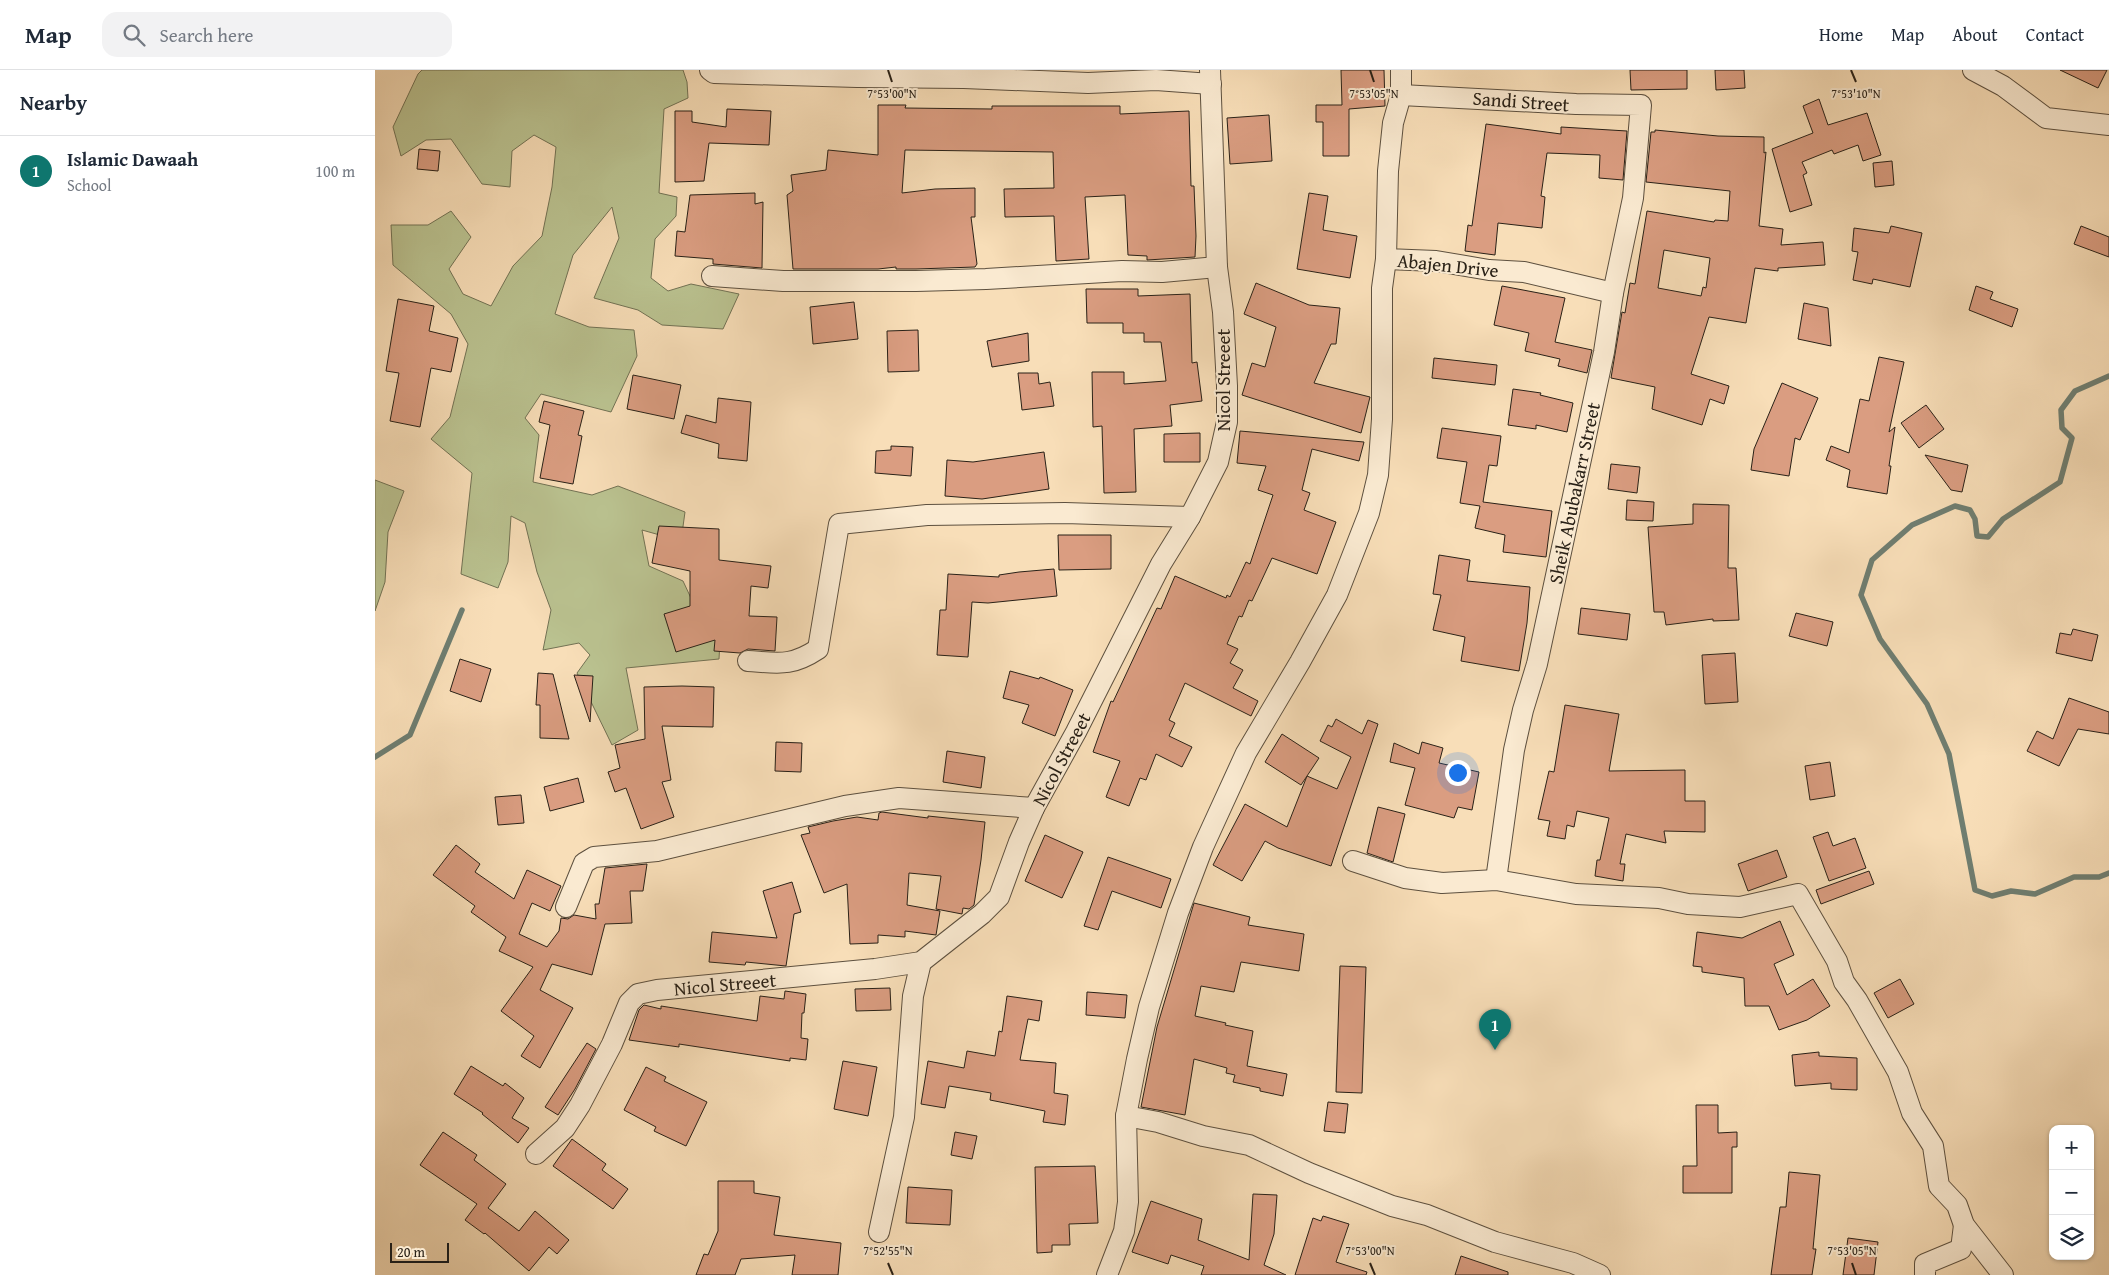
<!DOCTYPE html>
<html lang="en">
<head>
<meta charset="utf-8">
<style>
  :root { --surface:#fff; --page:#f2f2f3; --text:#1f2937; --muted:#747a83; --line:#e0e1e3; --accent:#0f766e }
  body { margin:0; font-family:"Gentium Book Plus",serif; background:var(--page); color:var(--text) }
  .controls { position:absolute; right:15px; bottom:15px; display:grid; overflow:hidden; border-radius:10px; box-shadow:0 1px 4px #0004 }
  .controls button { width:45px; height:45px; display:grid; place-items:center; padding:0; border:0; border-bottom:1px solid var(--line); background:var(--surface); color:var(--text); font:25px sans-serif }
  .scale { position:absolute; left:15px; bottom:12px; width:59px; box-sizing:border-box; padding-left:5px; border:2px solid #292117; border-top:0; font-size:14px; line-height:18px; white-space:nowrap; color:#292117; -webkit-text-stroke:4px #faead1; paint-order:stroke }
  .you { position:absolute; left:1082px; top:702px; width:18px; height:18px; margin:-12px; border:4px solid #fff; border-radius:50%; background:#1a73e8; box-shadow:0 0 0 8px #1a73e833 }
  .badge { display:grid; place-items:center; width:32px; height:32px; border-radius:50%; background:var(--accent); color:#fff; font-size:16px; font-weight:700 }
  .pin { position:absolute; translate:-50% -41px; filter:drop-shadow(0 1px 2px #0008) }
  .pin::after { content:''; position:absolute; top:26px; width:18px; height:15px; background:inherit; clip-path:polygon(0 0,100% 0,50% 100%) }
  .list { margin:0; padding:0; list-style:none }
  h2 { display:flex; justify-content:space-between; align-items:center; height:65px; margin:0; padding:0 20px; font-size:21px }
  h2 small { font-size:16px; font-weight:400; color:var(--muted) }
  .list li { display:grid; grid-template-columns:32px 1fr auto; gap:15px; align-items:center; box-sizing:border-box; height:70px; padding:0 20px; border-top:1px solid var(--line) }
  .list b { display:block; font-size:19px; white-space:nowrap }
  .list p { margin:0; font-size:16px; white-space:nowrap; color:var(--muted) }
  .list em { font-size:16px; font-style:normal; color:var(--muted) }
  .icon { flex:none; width:28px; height:28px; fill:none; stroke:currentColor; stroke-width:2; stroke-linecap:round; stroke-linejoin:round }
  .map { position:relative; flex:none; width:1734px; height:1205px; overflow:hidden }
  header { display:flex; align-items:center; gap:30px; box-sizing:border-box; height:70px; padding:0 25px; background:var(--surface); border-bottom:1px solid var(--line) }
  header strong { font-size:24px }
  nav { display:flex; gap:28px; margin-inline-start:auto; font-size:18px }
  .search { width:350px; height:45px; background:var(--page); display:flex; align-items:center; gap:12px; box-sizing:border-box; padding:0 18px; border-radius:15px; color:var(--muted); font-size:19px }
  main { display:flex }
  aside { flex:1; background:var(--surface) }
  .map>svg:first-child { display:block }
  .green { fill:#bac290; stroke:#727254 }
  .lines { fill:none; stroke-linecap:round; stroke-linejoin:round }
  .stream { stroke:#6f7e71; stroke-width:5.5 }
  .building { fill:#da9d81; stroke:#292117; fill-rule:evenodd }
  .minor-casing { stroke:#5d503f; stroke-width:22 }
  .minor { stroke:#faead1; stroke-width:20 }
  .ticks { fill:none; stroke:#292117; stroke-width:2 }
  .labels { text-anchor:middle; stroke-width:4; stroke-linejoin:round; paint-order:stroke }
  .street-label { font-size:19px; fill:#292117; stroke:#faead1 }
  .ticks-label { font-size:12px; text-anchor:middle; fill:#292117; stroke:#faead1; stroke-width:4; stroke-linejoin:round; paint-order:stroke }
</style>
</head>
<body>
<header>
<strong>Map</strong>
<div class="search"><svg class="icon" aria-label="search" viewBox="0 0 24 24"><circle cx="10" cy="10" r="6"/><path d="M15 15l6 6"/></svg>Search here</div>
<nav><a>Home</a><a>Map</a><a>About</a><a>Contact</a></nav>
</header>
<main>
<aside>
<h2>Nearby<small></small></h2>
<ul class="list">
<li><span class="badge">1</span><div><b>Islamic Dawaah</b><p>School</p></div><em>100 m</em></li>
</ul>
</aside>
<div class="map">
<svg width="1734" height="1205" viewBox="0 0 1734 1205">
  <rect width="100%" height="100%" fill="#f8deb8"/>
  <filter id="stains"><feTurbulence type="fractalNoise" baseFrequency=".004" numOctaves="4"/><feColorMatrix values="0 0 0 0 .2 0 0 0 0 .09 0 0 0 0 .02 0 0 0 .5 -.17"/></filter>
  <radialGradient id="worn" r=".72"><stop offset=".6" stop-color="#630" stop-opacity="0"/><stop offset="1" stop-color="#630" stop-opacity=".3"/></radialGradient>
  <!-- green -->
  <g class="green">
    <path d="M47,0H308L312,12L313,28L289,39L284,123L302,127L301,146L280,169L276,208L293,221L316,214L364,224L348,259L287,255L263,240L219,228L244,168L237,137L198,185L180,244L214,257L259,260L262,286L236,342L166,324L150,348L164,365L158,412L217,425L243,416L310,442L306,471L267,460L274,496L308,511L322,541L346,553L344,589L251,598L263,660L237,675L202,603L215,585L204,573L168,580L176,540L162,502L150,453L136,446L133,492L123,518L86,504L97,403L56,369L75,347L93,274L76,244L18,195L16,155H53L76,141L96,167L74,199L88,224L116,236L138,196L167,166L177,117L181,77L159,65L137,81L135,117L107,114L76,69L51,70L26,86L18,57L43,4Z"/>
    <path d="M0,410L29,421L13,462L10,512L0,541Z"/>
  </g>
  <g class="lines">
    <!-- stream -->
    <g class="stream">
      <path d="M1734,306L1700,321L1686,340L1687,358L1697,368L1685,412L1628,449L1613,467L1602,466L1600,449L1595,440L1580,436L1537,455L1497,490L1486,525L1505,569L1552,634L1574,684L1600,820L1617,826L1636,821L1660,824L1699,807H1724L1734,803"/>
      <path d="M0,687L35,665L87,540"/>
    </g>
  </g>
  <!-- building -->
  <g class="building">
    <path d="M966,0H1009L1010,36L974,39V86H948V52H941V35H967Z"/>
    <path d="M1255,0H1312V19L1256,20Z"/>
    <path d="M1340,0H1369L1370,18L1341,20Z"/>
    <path d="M1685,0H1732L1723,18Z"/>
    <path d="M1444,29L1453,55L1492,43L1506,85L1488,91L1483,75L1459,84L1457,80L1427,92L1432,103L1428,105L1437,135L1415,142L1397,79L1438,63L1428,36Z"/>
    <path d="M503,35H531L530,38L617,39V36H745V44L814,41L816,116H819L821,166L820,187L772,190V186L753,185L750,125L710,127L714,189L681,191L679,146L630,147L629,119L679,118L678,82L530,80L527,123L560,119L600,118V147H596L602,194L600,197L541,199H521V197L503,199H418L412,125L418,121L416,105L451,100L453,80L503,85Z"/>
    <path d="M352,39L396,41L394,75L334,73L329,111L300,112V41H317V52L351,57Z"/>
    <path d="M894,45L897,91L855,94L852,48Z"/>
    <path d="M1111,54L1186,64V57L1252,61L1248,110L1224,108L1225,85L1172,83L1166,126L1170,127L1167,158L1123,153L1120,185L1090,181L1093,155L1097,156Z"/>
    <path d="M1280,60L1343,66L1389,67V83L1391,82L1384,156L1408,159L1406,175L1448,172L1450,195L1403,198V201L1380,198L1371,253L1334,247L1316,304L1354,316L1349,334L1335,329L1327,355L1277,339L1280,317L1236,308L1247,242L1250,243L1255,213L1260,214L1272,141L1339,152L1340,150L1353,151L1355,121L1271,112L1276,62H1280ZM1289,180L1335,188L1331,218L1328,217L1326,226L1283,218Z"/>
    <path d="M44,79L65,81L63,101L42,99Z"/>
    <path d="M1517,91L1519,115L1500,117L1498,93Z"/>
    <path d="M380,123V134L388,132L387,198L338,194V189L300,186L302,161L310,162L315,125Z"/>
    <path d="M934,123L953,126L948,160L982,166L975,208L922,199Z"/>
    <path d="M1516,156L1547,163L1535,217L1498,209L1497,214L1478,210L1483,182L1477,181L1479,158L1514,163Z"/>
    <path d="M1706,156L1734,167V187L1699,174Z"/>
    <path d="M881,213L934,235L965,238L961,274H956L939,313L995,327L986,363L867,325L877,293L890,297L901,257L869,244Z"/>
    <path d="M1127,216L1190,228L1180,272L1217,280L1212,303L1183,296L1185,289L1150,281L1154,263L1119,255Z"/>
    <path d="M1601,216L1618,222L1615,229L1643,239L1637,257L1594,240Z"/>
    <path d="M711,219H763V226L815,224L817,293L822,292L827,331L795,335L797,356L759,359L761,422L729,423L727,356L718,357L717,302H749V314L791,311L786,272H769V263H748V253H712Z"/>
    <path d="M23,229L59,236L54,261L83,268L76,302L56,298L45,357L15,351L24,303L11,301Z"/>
    <path d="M479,232L483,269L438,274L435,237Z"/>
    <path d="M1429,233L1453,238L1456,276L1423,269Z"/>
    <path d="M543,260L544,301L513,302L512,261Z"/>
    <path d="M653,263L654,291L617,297L612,271Z"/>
    <path d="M1504,287L1529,292L1514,362L1520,357L1514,396H1516L1512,424L1472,417L1475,400L1451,390L1456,376L1474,383L1485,329L1494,331Z"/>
    <path d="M1059,288L1122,295L1120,315L1057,308Z"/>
    <path d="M643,303H663L664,314L675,312L679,336L647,340Z"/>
    <path d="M258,305L306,315L299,349L252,339Z"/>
    <path d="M1407,313L1443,328L1425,370L1420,368L1414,406L1376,400L1379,379Z"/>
    <path d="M1138,319L1166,323L1165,325L1198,333L1192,362L1161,355V359L1133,355Z"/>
    <path d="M343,328L376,332L372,391L343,388L344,374L306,363L311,345L341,353Z"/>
    <path d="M169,331L209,341L203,365L207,366L198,414L165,408L175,355L164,352Z"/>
    <path d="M1551,335L1569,359L1544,378L1526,353Z"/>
    <path d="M1067,358L1126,366L1122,396L1114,395L1108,432L1177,441L1171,487L1128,482L1130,465L1100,458L1105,436L1085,433L1092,392L1062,388Z"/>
    <path d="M865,361L989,372L984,391L937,379L927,420L935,423L929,440L961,452L942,504L897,488L877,531L874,530L867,547L864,546L852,574L863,579L855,593L868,600L858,618L883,631L876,646L810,613L794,650L800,653L794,666L817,677L807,697L781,684L771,710L765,708L754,736L731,727L745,691L718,682L736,631L738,632L782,538L786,539L800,506L851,528L852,525L855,527L871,492L875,494L898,425L883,420L891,396L862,393Z"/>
    <path d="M825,363V392H789V364Z"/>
    <path d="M516,376L538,377L536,406L500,403L501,381L516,380Z"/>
    <path d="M669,382L674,419L607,429L570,426L572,390L598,392Z"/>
    <path d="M1550,385L1593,395L1587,422L1576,420Z"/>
    <path d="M1236,394L1265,397L1262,423L1233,419Z"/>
    <path d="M1252,430L1279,432L1278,451L1251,450Z"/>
    <path d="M1318,434L1354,435L1353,498H1361L1364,550L1338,551V549L1291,555L1289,542H1279L1273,457L1318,454Z"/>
    <path d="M284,456L344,459V490L396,496L393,518L376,516L374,546L402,547L400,581L373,579L365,583L339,581L340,570L301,582L289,544L315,536V501L277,493Z"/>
    <path d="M683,465H736V499L684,500Z"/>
    <path d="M1064,485L1095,490L1092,511L1155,517L1152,553L1144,601L1086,591L1090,567L1058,560L1066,525L1058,524Z"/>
    <path d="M679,499L682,526L613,533L597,532L593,587L562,585L565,540H571L573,504L624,507V505L644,502Z"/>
    <path d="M1206,538L1255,544L1252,570L1203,564Z"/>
    <path d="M1421,543L1458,552L1452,576L1414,566Z"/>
    <path d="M1698,559L1723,565L1717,591L1681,583L1685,563L1696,565Z"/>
    <path d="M1360,583L1363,632L1330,634L1327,585Z"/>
    <path d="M85,589L116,599L106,632L75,621Z"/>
    <path d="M635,601L664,609L665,607L698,620L680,666L647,653L654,635L628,628Z"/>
    <path d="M163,603L178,604L194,669L165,668V635H161Z"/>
    <path d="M199,605L218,606L215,652Z"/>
    <path d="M307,616L339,617L338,657L287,656L296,710L287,712L299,747L266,759L251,718L240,722L233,702L245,698L240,675L270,669L269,617Z"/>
    <path d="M1694,628L1734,642V664L1703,659L1684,696L1652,681L1662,661L1678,669Z"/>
    <path d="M1190,635L1244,644L1234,701L1310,700V731H1330V762L1289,761L1291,773L1251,764L1245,794H1250L1248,811L1220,806L1222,790H1225L1234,748L1202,741L1199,757L1192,755L1190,769L1172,766L1175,751L1163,749L1174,701L1179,702Z"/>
    <path d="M961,649L987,664L993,650L1003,654L956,796L903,778L890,771L867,811L838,795L870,734L912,757L932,706L962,719L976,687L945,671L953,655L957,657Z"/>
    <path d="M907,664L944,688L926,715L890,692Z"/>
    <path d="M401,672L427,673L426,702L400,701Z"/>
    <path d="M1047,672L1068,678L1064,693L1104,702L1097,740L1083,737L1079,748L1030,735L1040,698L1015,692L1019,673L1044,684Z"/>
    <path d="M572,681L610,687L606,718L568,712Z"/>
    <path d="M1455,692L1460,726L1435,730L1430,696Z"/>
    <path d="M203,708L209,732L175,741L169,717Z"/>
    <path d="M146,725L149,753L123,755L120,727Z"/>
    <path d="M1003,737L1030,744L1018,792L992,783Z"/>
    <path d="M507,742L553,748V746L610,752L606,790L599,835L594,839L588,838L587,844L561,839L566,806L534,803L532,835L565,841L561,865L530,861V867L503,865V873L475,874L472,814L449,823L426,765L435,763L433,757L458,751L482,747L503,750L504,743Z"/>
    <path d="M1453,762L1458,776L1480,768L1491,798L1454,811L1438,767Z"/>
    <path d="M670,765L708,782L687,828L650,811Z"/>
    <path d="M81,775L105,794L100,802L139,829L152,800L186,816L175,841L157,833L144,864L172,877L184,861L186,848L193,849L199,845L221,849L220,834H224L230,798L272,794L268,821H255L257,853L230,854L217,905L177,894L165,920L198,938L165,998L146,986L159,966L126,941L158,897L124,881L131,867L96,842L100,836L58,805Z"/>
    <path d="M1402,780L1412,807L1373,821L1363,794Z"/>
    <path d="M733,787L796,809L786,838L737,821L723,860L709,856Z"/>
    <path d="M1494,801L1499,814L1446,834L1441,820Z"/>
    <path d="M417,812L426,842L419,844L411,896L371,892L370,895L334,892L337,862L402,868L388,821Z"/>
    <path d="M819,833L875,847L873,855L929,864L924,901L866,892L859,922L826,916L820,946L851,953L850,955L878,961L872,996L912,1004L908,1026L885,1021V1018L858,1012L860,1005L851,1003L852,998L819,989L810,1045L766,1037L782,957Z"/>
    <path d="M1405,851L1419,885L1399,894L1412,925L1438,909L1455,936L1432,950L1404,960L1394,936H1370L1369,908L1327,902V897L1318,896L1322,862L1367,868Z"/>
    <path d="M965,896L991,897L987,1023L961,1022Z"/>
    <path d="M1525,909L1539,934L1513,948L1499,923Z"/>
    <path d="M515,918L516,940L481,941L480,919Z"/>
    <path d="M410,921L431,924L429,943H427L426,968L433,969L431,990L415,988V991L304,974V977L254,970L264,940L269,935L286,939V936L382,951L385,926L409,929Z"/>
    <path d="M712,922L752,925L750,948L711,945Z"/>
    <path d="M632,926L667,931L664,951L653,949L645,990L681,993L679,1023L693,1025L690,1055L668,1052L670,1041L615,1030L616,1023L574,1016L570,1038L546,1034L553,991L589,998L592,981L620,986L624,961L627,962Z"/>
    <path d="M212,973L221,979L200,1019L183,1045L170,1037Z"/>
    <path d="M1444,982V986L1482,988V1020L1456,1019V1013L1420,1016L1417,985Z"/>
    <path d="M468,991L502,997L493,1046L459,1039Z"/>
    <path d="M96,996L128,1016L130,1013L149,1028L137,1048L154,1058L143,1073L107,1044L108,1043L79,1024Z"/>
    <path d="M271,997L291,1007L289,1011L332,1032L311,1076L279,1061L281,1057L249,1040Z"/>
    <path d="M953,1032L973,1034L970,1063L949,1061Z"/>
    <path d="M1321,1035H1343V1063L1362,1062V1077H1357V1123H1308V1096H1322Z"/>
    <path d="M68,1062L102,1085L99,1090L131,1114L113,1138L144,1161L160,1141L194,1170L182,1184L174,1177L154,1201L110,1163L109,1164L90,1150L102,1134L45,1095Z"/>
    <path d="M580,1062L602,1066L597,1089L576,1085Z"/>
    <path d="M197,1069L231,1094L227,1100L253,1119L238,1139L178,1096Z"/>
    <path d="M720,1096L723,1153L694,1154L695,1175H677V1182L662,1183L660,1097Z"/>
    <path d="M1414,1102L1445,1105L1438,1179H1441L1437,1205H1396L1405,1137H1411Z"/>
    <path d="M343,1111H379V1123L405,1127L399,1165L466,1173L463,1205H417L420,1185L366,1189L360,1205H321L329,1184L333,1185L343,1161Z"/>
    <path d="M533,1117L577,1120L575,1155L531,1153Z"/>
    <path d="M878,1124L902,1125L899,1164L889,1195L911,1205H826L829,1196L796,1185L793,1194L757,1182L776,1131L827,1149L823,1170L874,1190Z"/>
    <path d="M948,1146L974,1154L961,1192L992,1202L991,1205H920L938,1148L946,1151Z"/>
    <path d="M1473,1168L1503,1172L1499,1205H1468Z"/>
    <path d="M1086,1186L1133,1202V1205H1080Z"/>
  </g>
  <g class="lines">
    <defs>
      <g id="minor">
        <path d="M335,0L339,3L482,7L589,8L713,13L781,10L836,14"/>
        <path d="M1026,0V25L1018,53L1013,101L1011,189L1061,191L1114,200L1149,202L1238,223"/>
        <path d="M1598,0L1628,16L1671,48L1734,55"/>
        <path d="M1026,25L1201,34L1266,35L1258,128L1238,223L1229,282L1162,594L1148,640L1139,680L1121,810"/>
        <path d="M337,206L408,211H541L611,209L747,201L787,202L842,197"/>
        <path d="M373,591C403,593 416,597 443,579L464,454L552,445L690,443L815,447"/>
        <path d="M978,791L1030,808L1067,813L1121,810L1201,824L1284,828L1313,834L1365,837L1423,824L1462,891L1469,912L1482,930L1523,1002L1537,1043L1558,1076L1564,1116L1582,1135L1589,1155L1628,1205"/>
        <path d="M191,837L209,793L219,787L282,781L470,736L524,728L659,738"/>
        <path d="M751,1046L783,1052L828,1066L874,1075L934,1103L1017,1136L1052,1145L1120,1172L1198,1193L1225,1205"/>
        <path d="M161,1084L190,1058L205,1035L237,974L254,933L263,924L282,920L500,899L546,892L607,844L624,827L644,772L659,738L701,662L786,494L815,447L843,392L852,352V316L848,242L842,197L835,0"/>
        <path d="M504,1162L529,1047L538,926L546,892"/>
        <path d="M732,1205L749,1161L753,1132L751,1046L762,989L774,937L803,843L828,777L871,683L925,592L962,525L994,443L1003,405L1007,349V218L1011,189"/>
        <path d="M1550,1205V1194L1586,1179L1589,1155"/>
      </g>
    </defs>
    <!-- minor casing -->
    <use href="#minor" class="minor-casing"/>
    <!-- minor -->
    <use href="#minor" class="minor"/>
  </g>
  <!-- ticks -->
  <path class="ticks" d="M513,0L517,12M995,0L999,12M1476,0L1481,12M513,1193L518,1205M995,1193L1000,1205M1477,1193L1481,1205"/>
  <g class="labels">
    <!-- street labels -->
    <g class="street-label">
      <text transform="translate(1146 31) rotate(4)" y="7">Sandi Street</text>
      <text transform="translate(1073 195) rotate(6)" y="7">Abajen Drive</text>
      <text transform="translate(848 310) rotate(-90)" y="7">Nicol Streeet</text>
      <text transform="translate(1199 423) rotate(-78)" y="7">Sheik Abubakarr Street</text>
      <text transform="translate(686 689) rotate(-62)" y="7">Nicol Streeet</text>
      <text transform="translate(350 914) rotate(-5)" y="7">Nicol Streeet</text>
    </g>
  </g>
  <g class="ticks-label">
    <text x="517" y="28">7°53'00"N</text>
    <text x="999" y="28">7°53'05"N</text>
    <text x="1481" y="28">7°53'10"N</text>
    <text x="513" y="1185">7°52'55"N</text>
    <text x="995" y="1185">7°53'00"N</text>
    <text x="1477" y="1185">7°53'05"N</text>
  </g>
  <rect width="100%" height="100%" filter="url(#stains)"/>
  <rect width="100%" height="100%" fill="url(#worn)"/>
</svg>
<div class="controls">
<button>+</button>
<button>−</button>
<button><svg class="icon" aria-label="layers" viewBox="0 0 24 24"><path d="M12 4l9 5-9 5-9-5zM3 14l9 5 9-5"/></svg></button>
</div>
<div class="scale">20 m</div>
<div class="you"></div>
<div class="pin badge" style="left:1120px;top:980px">1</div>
</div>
</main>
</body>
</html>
